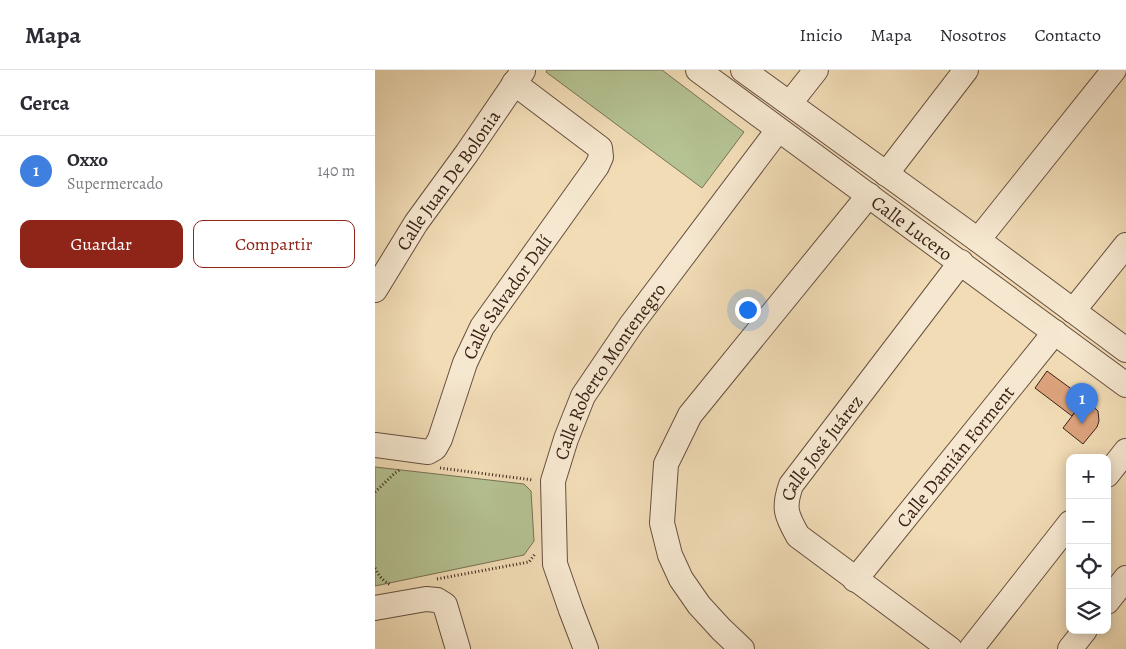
<!DOCTYPE html>
<html lang="es">
<head>
<meta charset="utf-8">
<style>
  :root { --surface:#fff; --page:#f2f2f3; --text:#2b2b33; --muted:#7c7c81; --line:#e1e1e2; --accent:#8f2418 }
  body { margin:0; font-family:Alegreya,serif; background:var(--page); color:var(--text) }
  .controls { position:absolute; right:15px; bottom:15px; display:grid; overflow:hidden; border-radius:10px; box-shadow:0 2px 12px #0003 }
  .controls button { width:45px; height:45px; display:grid; place-items:center; padding:0; border:0; border-bottom:1px solid var(--line); background:var(--surface); color:var(--text); font:25px sans-serif }
  .you { position:absolute; left:372px; top:239px; width:18px; height:18px; margin:-12px; border:4px solid #fff; border-radius:50%; background:#1a73e8; box-shadow:0 0 0 8px #1a73e833 }
  .badge { display:grid; place-items:center; width:32px; height:32px; border-radius:50%; background:var(--accent); color:#fff; font-size:16px; font-weight:700 }
  .pin { position:absolute; translate:-50% -41px; filter:drop-shadow(0 1px 2px #0008) }
  .pin::after { content:''; position:absolute; top:26px; width:18px; height:15px; background:inherit; clip-path:polygon(0 0,100% 0,50% 100%) }
  .list { margin:0; padding:0; list-style:none }
  h2 { display:flex; justify-content:space-between; align-items:center; height:65px; margin:0; padding:0 20px; font-size:21px }
  h2 small { font-size:16px; font-weight:400; color:var(--muted) }
  .list li { display:grid; grid-template-columns:32px 1fr auto; gap:15px; align-items:center; box-sizing:border-box; height:70px; padding:0 20px; border-top:1px solid var(--line) }
  .list b { display:block; font-size:19px; white-space:nowrap }
  .list p { margin:0; font-size:16px; white-space:nowrap; color:var(--muted) }
  .list em { font-size:16px; font-style:normal; color:var(--muted) }
  .actions { display:flex; gap:10px; padding:15px 20px }
  .actions a { flex:1; padding:11px 0; border:1px solid var(--accent); border-radius:10px; text-align:center; font-size:18px; color:var(--accent) }
  .actions .main { background:var(--accent); color:#fff }
  .icon { flex:none; width:28px; height:28px; fill:none; stroke:currentColor; stroke-width:2; stroke-linecap:round; stroke-linejoin:round }
  .map { position:relative; flex:none; width:751px; height:579px; overflow:hidden }
  header { display:flex; align-items:center; gap:30px; box-sizing:border-box; height:70px; padding:0 25px; background:var(--surface); border-bottom:1px solid var(--line) }
  header strong { font-size:24px }
  nav { display:flex; gap:28px; margin-inline-start:auto; font-size:18px }
  main { display:flex }
  aside { flex:1; background:var(--surface) }
  .map>svg:first-child { display:block }
  .green { fill:#b5c292; stroke:#787255 }
  .building { fill:#dda47d; stroke:#3b2218 }
  .lines { fill:none; stroke-linecap:round; stroke-linejoin:round }
  .minor-casing { stroke:#685040; stroke-width:26 }
  .path { stroke:#3b2218; stroke-width:3; stroke-dasharray:1 2.5; stroke-linecap:butt }
  .minor { stroke:#f6e8d0; stroke-width:24 }
  .labels { text-anchor:middle; stroke-width:4; stroke-linejoin:round; paint-order:stroke }
  .street-label { font-size:19px; fill:#3b2218; stroke:#f6e8d0 }
</style>
</head>
<body>
<header>
<strong>Mapa</strong>
<nav><a>Inicio</a><a>Mapa</a><a>Nosotros</a><a>Contacto</a></nav>
</header>
<main>
<aside>
<h2>Cerca<small></small></h2>
<ul class="list">
<li><span class="badge" style="background:#3f7fe0">1</span><div><b>Oxxo</b><p>Supermercado</p></div><em>140 m</em></li>
</ul>
<div class="actions"><a class="main">Guardar</a><a>Compartir</a></div>
</aside>
<div class="map">
<svg width="751" height="579" viewBox="0 0 751 579">
  <rect width="100%" height="100%" fill="#f1dcb6"/>
  <filter id="stains"><feTurbulence type="fractalNoise" baseFrequency=".004" numOctaves="4"/><feColorMatrix values="0 0 0 0 .2 0 0 0 0 .09 0 0 0 0 .02 0 0 0 .5 -.17"/></filter>
  <radialGradient id="worn" r=".72"><stop offset=".6" stop-color="#630" stop-opacity="0"/><stop offset="1" stop-color="#630" stop-opacity=".3"/></radialGradient>
  <!-- green -->
  <g class="green">
    <path d="M172,0H287L369,62L327,118L171,2Z"/>
    <path d="M0,397L149,414L156,421L159,471L149,485L0,516Z"/>
  </g>
  <!-- building -->
  <g class="building">
    <path d="M672,301L710,329L697,346L660,318Z"/>
    <path d="M710,329L723,341L724,351L722,357L708,374L688,358Z"/>
  </g>
  <g class="lines">
    <defs>
      <g id="minor">
        <path id="s1" d="M323,0L751,315"/>
        <path d="M368,0L603,170L751,280"/>
        <path d="M415,33L441,0"/>
        <path d="M511,104L591,0"/>
        <path d="M603,170L739,0"/>
        <path id="s2" d="M0,220L41,153L92,83L148,1"/>
        <path d="M698,241L751,175"/>
        <path id="s3" d="M0,375L53,382L60,378L65,369L90,293L107,257L222,96L226,87L225,78L139,13"/>
        <path d="M732,405L751,381"/>
        <path id="s4" d="M480,510L680,262"/>
        <path d="M732,532L751,508"/>
        <path d="M0,538L51,529L62,530L70,535L83,579"/>
        <path id="s5" d="M211,579L196,540L180,494L178,411L191,369L208,326L256,255L403,60"/>
        <path d="M367,579L346,559L324,535L306,509L295,485L287,453L291,394L315,345L494,125"/>
        <path id="s6" d="M575,579L423,466C411,445 408,438 416,415L586,192"/>
        <path d="M596,579L695,453"/>
        <path d="M695,579L710,560"/>
      </g>
    </defs>
    <!-- minor casing -->
    <use href="#minor" class="minor-casing"/>
    <!-- path -->
    <g class="path">
      <path d="M65,398L158,410"/>
      <path d="M0,422L20,403L26,399"/>
      <path d="M0,498C4,506 8,511 16,515"/>
      <path d="M62,509L154,492L160,484"/>
    </g>
    <!-- minor -->
    <use href="#minor" class="minor"/>
  </g>
  <g class="labels">
    <!-- street labels -->
    <g class="street-label">
      <text dy="7" stroke="none"><textPath href="#s2" startOffset="132">Calle Juan De Bolonia</textPath></text>
      <text dy="7" stroke="none"><textPath href="#s1" startOffset="266">Calle Lucero</textPath></text>
      <text dy="7" stroke="none"><textPath href="#s3" startOffset="230">Calle Salvador Dalí</textPath></text>
      <text dy="7" stroke="none"><textPath href="#s5" startOffset="298">Calle Roberto Montenegro</textPath></text>
      <text dy="7" stroke="none"><textPath href="#s6" startOffset="291">Calle José Juárez</textPath></text>
      <text dy="7" stroke="none"><textPath href="#s4" startOffset="159">Calle Damián Forment</textPath></text>
    </g>
  </g>
  <rect width="100%" height="100%" filter="url(#stains)"/>
  <rect width="100%" height="100%" fill="url(#worn)"/>
</svg>
<div class="controls">
<button>+</button>
<button>−</button>
<button><svg class="icon" aria-label="locate" viewBox="0 0 24 24"><circle cx="12" cy="12" r="6"/><path d="M12 2v4M12 18v4M2 12h4M18 12h4"/></svg></button>
<button><svg class="icon" aria-label="layers" viewBox="0 0 24 24"><path d="M12 4l9 5-9 5-9-5zM3 14l9 5 9-5"/></svg></button>
</div>
<div class="you"></div>
<div class="pin badge" style="left:707px;top:354px;background:#3f7fe0">1</div>
</div>
</main>
</body>
</html>
